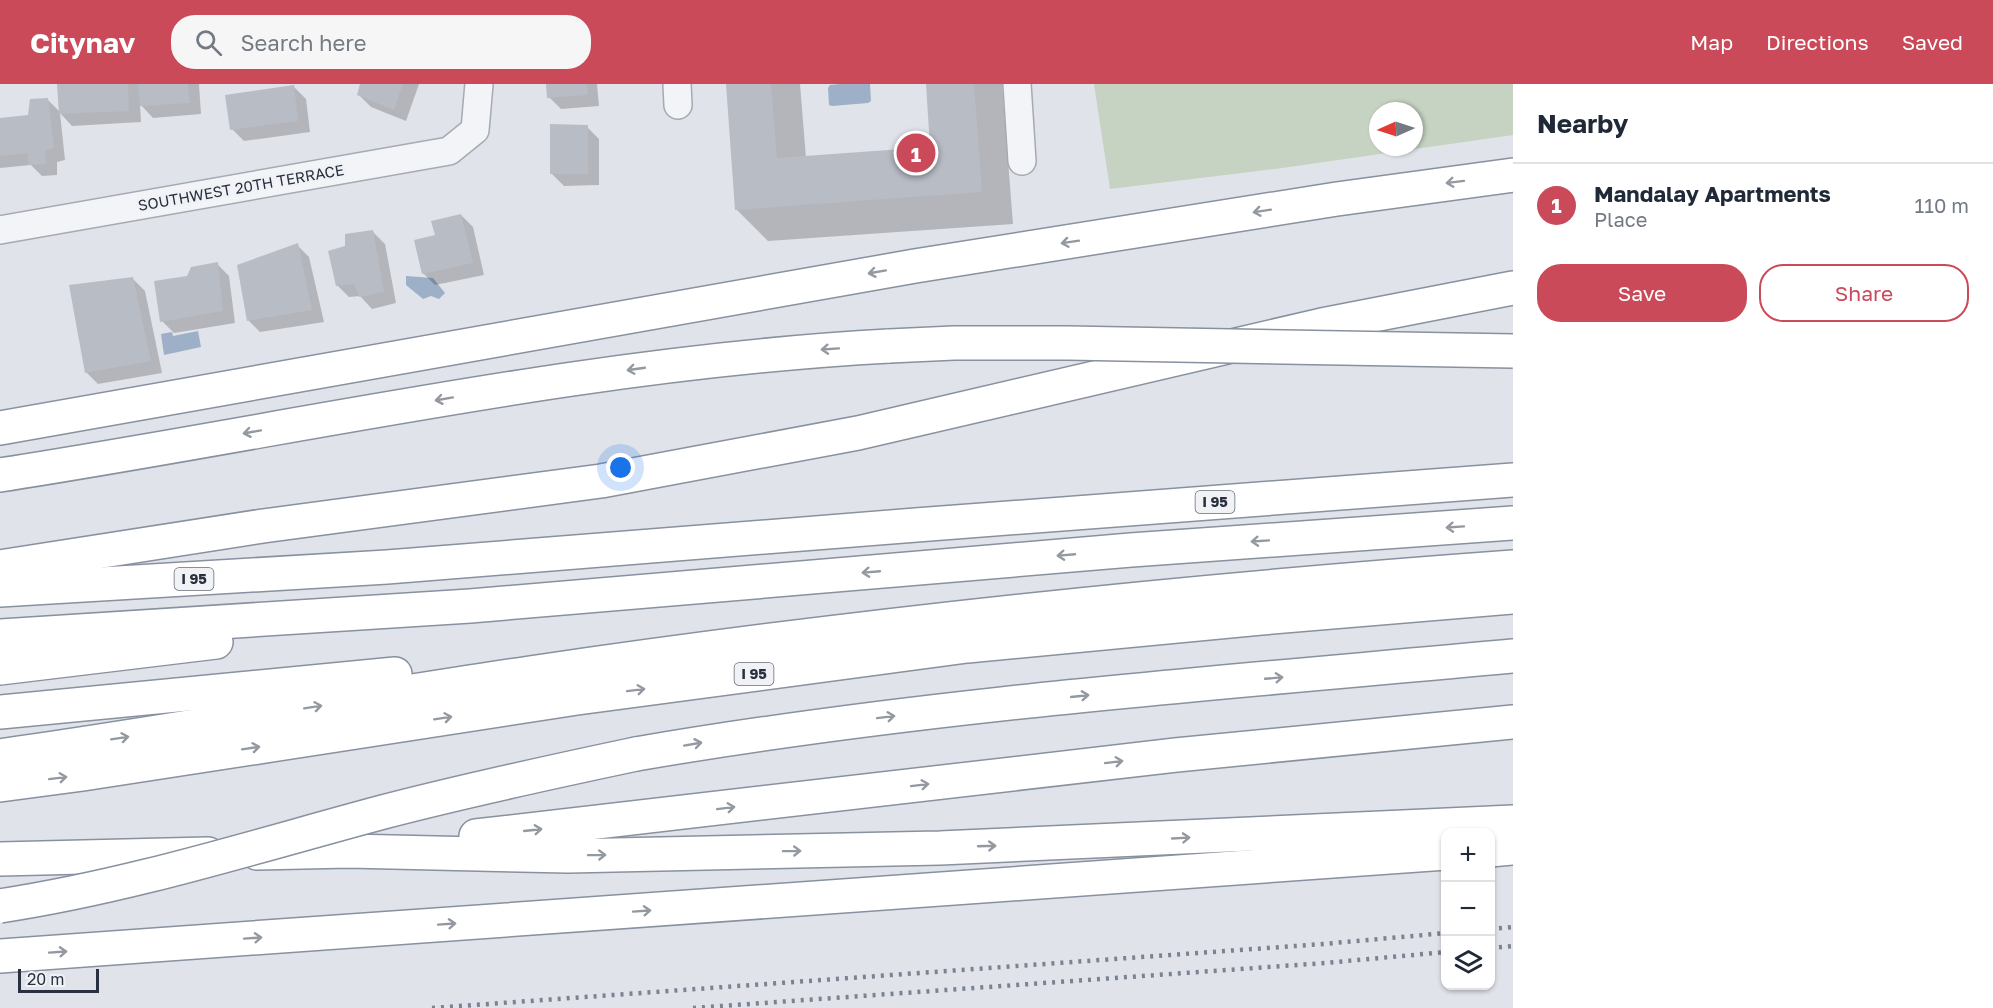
<!DOCTYPE html>
<html lang="en">
<head>
<meta charset="utf-8">
<style>
  :root { --surface:#fff; --page:#f6f6f7; --text:#1f2937; --muted:#747a83; --line:#e0e1e3; --accent:#ca4a59 }
  body { margin:0; font-family:"Golos Text",sans-serif; background:var(--page); color:var(--text) }
  .controls { position:absolute; right:18px; bottom:18px; display:grid; overflow:hidden; border-radius:12px; box-shadow:0 2px 4px #0004 }
  .controls button { width:54px; height:54px; display:grid; place-items:center; padding:0; border:0; border-bottom:2px solid var(--line); background:var(--surface); color:var(--text); font:30px sans-serif }
  .compass { position:absolute; left:1369px; top:18px; width:54px; height:54px; border-radius:50%; background:var(--surface); box-shadow:0 2px 4px #0004; rotate:267deg }
  .scale { position:absolute; left:18px; bottom:15px; width:81px; box-sizing:border-box; padding-left:6px; border:3px solid #293140; border-top:0; font-size:16px; line-height:21px; white-space:nowrap; color:#293140; -webkit-text-stroke:4px #f0f2f6; paint-order:stroke }
  .you { position:absolute; left:621px; top:384px; width:21px; height:21px; margin:-15px; border:4px solid #fff; border-radius:50%; background:#1a73e8; box-shadow:0 0 0 9px #1a73e833 }
  .badge { display:grid; place-items:center; width:39px; height:39px; border-radius:50%; background:var(--accent); color:#fff; font-size:20px; font-weight:700 }
  .pin { position:absolute; translate:-50% -50%; border:3px solid #fff; box-shadow:0 2px 6px #0006 }
  .list { margin:0; padding:0; list-style:none }
  h2 { display:flex; justify-content:space-between; align-items:center; height:78px; margin:0; padding:0 24px; font-size:26px }
  h2 small { font-size:20px; font-weight:400; color:var(--muted) }
  .list li { display:grid; grid-template-columns:39px 1fr auto; gap:18px; align-items:center; box-sizing:border-box; height:84px; padding:0 24px; border-top:2px solid var(--line) }
  .list b { display:block; font-size:22px; white-space:nowrap }
  .list p { margin:0; font-size:20px; white-space:nowrap; color:var(--muted) }
  .list em { font-size:20px; font-style:normal; color:var(--muted) }
  .actions { display:flex; gap:12px; padding:18px 24px }
  .actions a { flex:1; padding:14px 0; border:2px solid var(--accent); border-radius:24px; text-align:center; font-size:21px; color:var(--accent) }
  .actions .main { background:var(--accent); color:#fff }
  .icon { flex:none; width:33px; height:33px; fill:none; stroke:currentColor; stroke-width:2; stroke-linecap:round; stroke-linejoin:round }
  .map { position:relative; flex:none; width:1513px; height:924px; overflow:hidden }
  header { display:flex; align-items:center; gap:36px; box-sizing:border-box; height:84px; padding:0 30px; background:var(--accent); color:#fff }
  header strong { font-size:28px }
  nav { display:flex; gap:33px; margin-inline-start:auto; font-size:21px }
  .search { width:420px; height:54px; background:var(--page); display:flex; align-items:center; gap:15px; box-sizing:border-box; padding:0 21px; border-radius:24px; color:var(--muted); font-size:22px }
  main { display:flex }
  aside { flex:1; background:var(--surface) }
  .map>svg:first-child { display:block }
  .green { fill:#c6d2c2; fill-rule:evenodd }
  .water { fill:#9db0c8 }
  .shadow { fill:#0003 }
  .building { fill:#b8bcc5 }
  .lines { fill:none; stroke-linecap:round; stroke-linejoin:round }
  .minor-casing { stroke:#a5aab3; stroke-width:30 }
  .highway-casing { stroke:#88919f; stroke-width:36 }
  .minor { stroke:#f3f4f7; stroke-width:27 }
  .highway { stroke:#fff; stroke-width:33 }
  .rail { stroke:#7a8392; stroke-width:4.5; stroke-dasharray:3 6; stroke-linecap:butt }
  .highway-bridge-casing { stroke:#88919f; stroke-width:36; stroke-linecap:butt }
  .highway-bridge { stroke:#fff; stroke-width:33 }
  .oneway { stroke:#9498a0 }
  .labels { text-anchor:middle; stroke-width:5; stroke-linejoin:round; paint-order:stroke }
  .shield { fill:#f0f2f6; stroke:#656b77; stroke-width:1.5 }
  .shield-label { font-size:14px; font-weight:bold; fill:#293140 }
  .street-label { font-size:15px; fill:#293140; stroke:#f0f2f6 }
</style>
</head>
<body>
<header>
<strong>Citynav</strong>
<div class="search"><svg class="icon" aria-label="search" viewBox="0 0 24 24"><circle cx="10" cy="10" r="6"/><path d="M15 15l6 6"/></svg>Search here</div>
<nav><a>Map</a><a>Directions</a><a>Saved</a></nav>
</header>
<main>
<div class="map">
<svg width="1513" height="924" viewBox="0 0 1513 924">
  <rect width="100%" height="100%" fill="#e0e3e9"/>
  <!-- green -->
  <path class="green" d="M1094,0H1513V51L1275,85L1110,105ZM1378,27H1414V63H1378Z"/>
  <!-- water -->
  <g class="water">
    <path d="M840,0H870L871,17L868,19L832,22L829,21L828,4L830,1Z"/>
    <path d="M406,192L433,194L445,209L439,215L431,212L423,215L406,201Z"/>
    <path d="M198,247L201,263L164,271L161,250L172,248L173,252Z"/>
  </g>
  <!-- shadow -->
  <g class="shadow">
    <path d="M58,0H199L201,30L153,34L140,20L141,38L72,42L60,29L65,76L57,78V91L42,92L31,81L0,84V35L29,32L47,15L60,28Z"/>
    <path d="M362,0H419L406,37L371,23L359,11Z"/>
    <path d="M548,0H597L599,22L561,25L549,13Z"/>
    <path d="M728,0H800L806,74L932,64L927,0H1002L1013,140L768,157L737,126Z"/>
    <path d="M294,3L306,15L310,48L244,57L232,45Z"/>
    <path d="M587,43L599,55V101L564,102L552,90Z"/>
    <path d="M461,131L473,143L484,191L435,201L423,189L437,152Z"/>
    <path d="M373,148L385,160L396,219L372,225L360,212L349,213L337,201L347,163Z"/>
    <path d="M297,161L309,173L324,238L260,248L248,236Z"/>
    <path d="M217,180L229,192L235,239L174,249L162,237L189,193Z"/>
    <path d="M133,195L145,207L162,289L98,300L86,288Z"/>
  </g>
  <!-- building -->
  <g class="building">
    <path d="M57,0H128L129,27L59,30Z"/>
    <path d="M138,0H188L190,19L140,22Z"/>
    <path d="M360,0H403L394,26L357,11Z"/>
    <path d="M546,0H587L588,11L547,14Z"/>
    <path d="M726,0H771L777,74L930,63L926,0H974L982,108L735,126Z"/>
    <path d="M294,1L298,37L230,46L225,11Z"/>
    <path d="M48,14L54,64L45,66L46,80L28,81V69L0,72V34L28,31L30,15Z"/>
    <path d="M550,40L588,41V90H550Z"/>
    <path d="M461,130L473,179L422,190L414,156L435,151L431,137Z"/>
    <path d="M373,146L384,208L359,213L354,200L336,202L328,167L345,162V150Z"/>
    <path d="M298,159L312,226L247,237L237,181Z"/>
    <path d="M218,178L223,227L160,238L154,197L187,192L191,183Z"/>
    <path d="M133,193L151,277L85,289L69,201Z"/>
  </g>
  <g class="lines">
    <defs>
      <g id="minor">
        <path d="M677,0L678,21"/>
        <path d="M1017,0L1022,77"/>
        <path d="M0,146L449,67L475,46L479,0"/>
      </g>
      <g id="highway">
        <path d="M0,344L915,182L1337,115L1513,91"/>
        <path d="M0,391C296,345 589,278 889,262"/>
        <path d="M0,483L263,442L601,397L858,349L1322,241L1513,204"/>
        <path d="M0,506L387,483L916,441L1513,396"/>
        <path d="M0,552L470,522L1131,466L1513,439"/>
        <path d="M0,584L216,558"/>
        <path d="M0,628L395,590"/>
        <path d="M636,670C926,620 1220,599 1513,572"/>
        <path d="M0,672C177,647 353,615 530,589C856,541 1184,507 1513,483"/>
        <path d="M0,701L83,690L577,614L967,562L1261,534L1513,513"/>
        <path d="M476,752L1176,671L1513,638"/>
        <path d="M1490,766L1513,764"/>
        <path d="M257,769L349,767L568,772L940,764L1513,738"/>
        <path d="M0,775L208,770"/>
        <path d="M0,872L1446,769"/>
      </g>
    </defs>
    <!-- minor casing -->
    <use href="#minor" class="minor-casing"/>
    <!-- highway casing -->
    <use href="#highway" class="highway-casing"/>
    <!-- minor -->
    <use href="#minor" class="minor"/>
    <!-- highway -->
    <use href="#highway" class="highway"/>
    <!-- rail -->
    <g class="rail">
      <path d="M1490,845L1513,843"/>
      <path d="M1490,864L1513,862"/>
      <path d="M432,924L1323,860L1446,849"/>
      <path d="M693,924L1325,879L1446,868"/>
    </g>
    <defs>
      <g id="highway-bridge">
        <path d="M889,262L954,259H1068L1513,267"/>
        <path d="M0,822C131,802 256,762 383,728C467,706 551,688 636,670"/>
      </g>
    </defs>
    <!-- highway-bridge casing -->
    <use href="#highway-bridge" class="highway-bridge-casing"/>
    <!-- highway-bridge -->
    <use href="#highway-bridge" class="highway-bridge"/>
  </g>
  <!-- one-way arrows -->
  <defs><path id="oneway-shaft" d="M-6 0H5M1.5-3L5.5 0L1.5 3" fill="none" stroke-width="1.6" stroke-linecap="round" stroke-linejoin="round" transform="scale(1.5)"/></defs>
  <g class="oneway">
    <use href="#oneway-shaft" transform="translate(1455 98) rotate(173)"/>
    <use href="#oneway-shaft" transform="translate(1262 127) rotate(171)"/>
    <use href="#oneway-shaft" transform="translate(1070 158) rotate(171)"/>
    <use href="#oneway-shaft" transform="translate(877 188) rotate(170)"/>
    <use href="#oneway-shaft" transform="translate(830 265) rotate(176)"/>
    <use href="#oneway-shaft" transform="translate(636 285) rotate(172)"/>
    <use href="#oneway-shaft" transform="translate(444 315) rotate(170)"/>
    <use href="#oneway-shaft" transform="translate(252 348) rotate(170)"/>
    <use href="#oneway-shaft" transform="translate(1455 443) rotate(176)"/>
    <use href="#oneway-shaft" transform="translate(1260 457) rotate(176)"/>
    <use href="#oneway-shaft" transform="translate(1066 471) rotate(175)"/>
    <use href="#oneway-shaft" transform="translate(871 488) rotate(175)"/>
    <use href="#oneway-shaft" transform="translate(1274 594) rotate(-5)"/>
    <use href="#oneway-shaft" transform="translate(636 606) rotate(-7)"/>
    <use href="#oneway-shaft" transform="translate(1080 612) rotate(-6)"/>
    <use href="#oneway-shaft" transform="translate(313 623) rotate(-9)"/>
    <use href="#oneway-shaft" transform="translate(886 633) rotate(-7)"/>
    <use href="#oneway-shaft" transform="translate(443 634) rotate(-9)"/>
    <use href="#oneway-shaft" transform="translate(120 654) rotate(-9)"/>
    <use href="#oneway-shaft" transform="translate(693 660) rotate(-10)"/>
    <use href="#oneway-shaft" transform="translate(251 664) rotate(-9)"/>
    <use href="#oneway-shaft" transform="translate(1114 678) rotate(-7)"/>
    <use href="#oneway-shaft" transform="translate(58 694) rotate(-7)"/>
    <use href="#oneway-shaft" transform="translate(920 701) rotate(-7)"/>
    <use href="#oneway-shaft" transform="translate(726 724) rotate(-7)"/>
    <use href="#oneway-shaft" transform="translate(533 746) rotate(-6)"/>
    <use href="#oneway-shaft" transform="translate(1181 754) rotate(-3)"/>
    <use href="#oneway-shaft" transform="translate(987 762) rotate(-2)"/>
    <use href="#oneway-shaft" transform="translate(792 767) rotate(-1)"/>
    <use href="#oneway-shaft" transform="translate(597 771) rotate(-1)"/>
    <use href="#oneway-shaft" transform="translate(642 827) rotate(-4)"/>
    <use href="#oneway-shaft" transform="translate(447 840) rotate(-4)"/>
    <use href="#oneway-shaft" transform="translate(253 854) rotate(-4)"/>
    <use href="#oneway-shaft" transform="translate(58 868) rotate(-4)"/>
  </g>
  <g class="labels">
    <!-- shield labels -->
    <g class="shield">
      <rect x="1195.5" y="407" width="39" height="22" rx="4.5"/>
      <rect x="174.5" y="484" width="39" height="22" rx="4.5"/>
      <rect x="734.5" y="579" width="39" height="22" rx="4.5"/>
    </g>
    <g class="shield-label">
      <text x="1215" y="423">I 95</text>
      <text x="194" y="500">I 95</text>
      <text x="754" y="595">I 95</text>
    </g>
    <!-- street labels -->
    <g class="street-label">
      <text transform="translate(241 104) rotate(-10)" y="5">SOUTHWEST 20TH TERRACE</text>
    </g>
  </g>
</svg>
<div class="controls">
<button>+</button>
<button>−</button>
<button><svg class="icon" aria-label="layers" viewBox="0 0 24 24"><path d="M12 4l9 5-9 5-9-5zM3 14l9 5 9-5"/></svg></button>
</div>
<svg class="compass" viewBox="-18 -18 36 36"><path d="M0-13l5 13h-10z" fill="#e53935"/><path d="M0 13l5-13h-10z" fill="#747a83"/></svg>
<div class="scale">20 m</div>
<div class="you"></div>
<div class="pin badge" style="left:916px;top:69px">1</div>
</div>
<aside>
<h2>Nearby<small></small></h2>
<ul class="list">
<li><span class="badge">1</span><div><b>Mandalay Apartments</b><p>Place</p></div><em>110 m</em></li>
</ul>
<div class="actions"><a class="main">Save</a><a>Share</a></div>
</aside>
</main>
</body>
</html>
